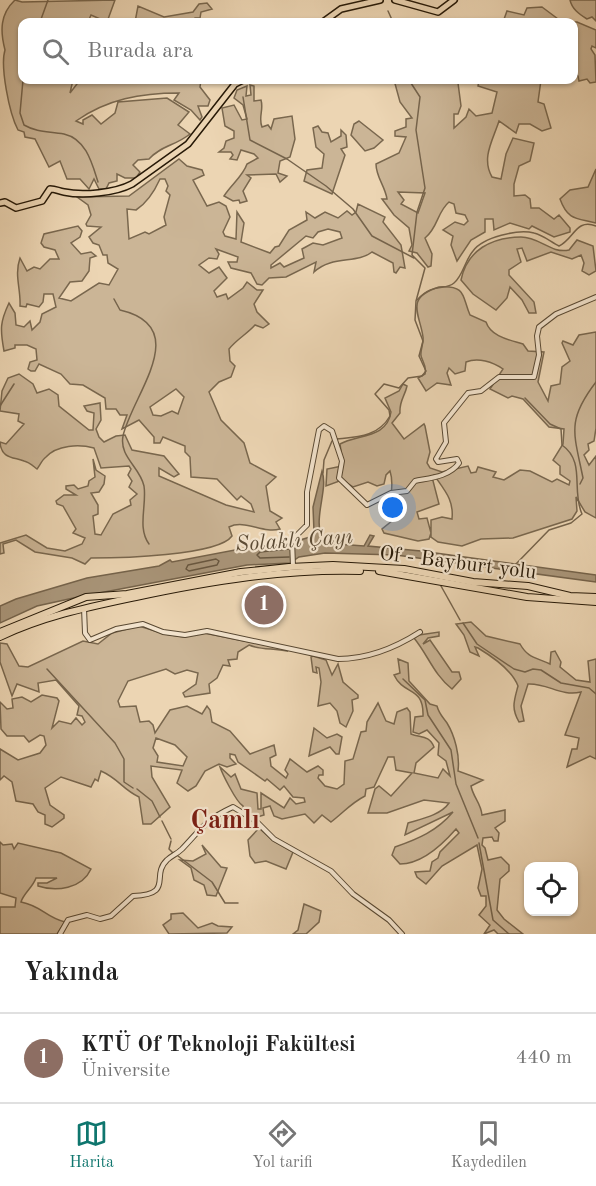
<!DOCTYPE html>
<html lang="tr">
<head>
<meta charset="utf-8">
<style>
  :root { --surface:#fff; --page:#f2f2f2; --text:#222; --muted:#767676; --line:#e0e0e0; --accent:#0f766e }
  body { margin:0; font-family:"Old Standard TT",serif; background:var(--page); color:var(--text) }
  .controls { position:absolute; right:18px; bottom:18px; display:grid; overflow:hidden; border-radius:12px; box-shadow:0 2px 4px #0004 }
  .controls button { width:54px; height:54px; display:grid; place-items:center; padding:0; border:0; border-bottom:2px solid var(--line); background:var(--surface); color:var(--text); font:30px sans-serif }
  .you { position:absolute; left:393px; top:508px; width:21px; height:21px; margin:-15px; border:4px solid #fff; border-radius:50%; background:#1a73e8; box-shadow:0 0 0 9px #1a73e833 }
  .badge { display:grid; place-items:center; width:39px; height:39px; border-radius:50%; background:var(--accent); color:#fff; font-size:20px; font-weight:700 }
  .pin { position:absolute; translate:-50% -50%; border:3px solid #fff; box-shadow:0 2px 6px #0006 }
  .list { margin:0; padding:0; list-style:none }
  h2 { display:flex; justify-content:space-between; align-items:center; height:78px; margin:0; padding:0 24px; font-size:26px }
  h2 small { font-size:20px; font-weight:400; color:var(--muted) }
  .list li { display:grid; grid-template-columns:39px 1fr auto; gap:18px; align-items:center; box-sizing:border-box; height:90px; padding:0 24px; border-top:2px solid var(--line) }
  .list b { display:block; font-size:22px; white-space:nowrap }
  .list p { margin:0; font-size:20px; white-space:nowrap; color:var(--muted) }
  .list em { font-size:20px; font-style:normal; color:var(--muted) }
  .icon { flex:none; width:33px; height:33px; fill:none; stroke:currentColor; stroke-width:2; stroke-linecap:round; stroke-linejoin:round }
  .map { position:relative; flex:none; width:596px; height:934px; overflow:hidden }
  .search { position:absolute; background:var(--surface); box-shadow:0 2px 4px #0004; left:18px; right:18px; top:18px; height:66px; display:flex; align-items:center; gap:15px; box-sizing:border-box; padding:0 21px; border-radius:12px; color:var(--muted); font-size:22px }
  .sheet { height:168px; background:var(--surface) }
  nav { display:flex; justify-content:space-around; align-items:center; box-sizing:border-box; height:84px; border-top:2px solid var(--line); background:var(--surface); font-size:16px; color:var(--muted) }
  nav a { display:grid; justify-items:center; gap:3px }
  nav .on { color:var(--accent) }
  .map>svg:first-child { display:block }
  .green { fill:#cbb596; stroke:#79674e; stroke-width:1.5; fill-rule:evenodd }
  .water { fill:#a99579; stroke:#75634b; stroke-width:1.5 }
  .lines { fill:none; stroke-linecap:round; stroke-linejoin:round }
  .shore { stroke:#685740; stroke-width:1.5 }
  .stream { stroke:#75634b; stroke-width:1.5 }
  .minor-casing { stroke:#584832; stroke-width:6 }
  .major-casing { stroke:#271907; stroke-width:8 }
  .highway-casing { stroke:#271907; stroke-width:8 }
  .minor { stroke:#f3e4ce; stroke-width:4 }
  .major { stroke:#ecd5b3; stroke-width:5 }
  .highway { stroke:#ecd5b3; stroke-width:6 }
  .labels { text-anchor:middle; stroke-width:4.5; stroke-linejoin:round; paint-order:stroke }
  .street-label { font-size:21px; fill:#271907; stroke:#f3e4ce }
  .water-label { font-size:22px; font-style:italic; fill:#5b4b35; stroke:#f3e4ce }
  .district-label { font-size:27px; font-weight:bold; fill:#7a1f14; stroke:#f3e4ce }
</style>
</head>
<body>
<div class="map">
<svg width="596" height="934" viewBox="0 0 596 934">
  <rect width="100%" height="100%" fill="#ecd5b3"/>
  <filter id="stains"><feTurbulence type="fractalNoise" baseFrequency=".00333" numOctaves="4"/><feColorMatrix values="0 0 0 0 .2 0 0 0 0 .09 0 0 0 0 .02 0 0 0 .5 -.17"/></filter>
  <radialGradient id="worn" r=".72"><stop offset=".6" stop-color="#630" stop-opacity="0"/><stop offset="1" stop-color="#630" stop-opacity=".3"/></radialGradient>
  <!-- green -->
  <g class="green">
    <path d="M15,0L22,2L115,0L107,22L91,15L88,22H22V80H73L70,93L80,80H201L200,87L210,100L208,106H198L202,117L200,120L191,110L174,100L179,93C141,93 107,99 76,121L83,124V120L92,115L101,124L115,113L118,102L167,98L189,112L178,125L190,134C175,146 162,145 149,159L138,160L133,165L140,172L136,178H125L117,174V181L109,183L106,189H99L94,179L89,189L80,179H67L60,161L49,167L35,139L25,137L24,132L18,130C9,113 0,66 5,50C0,31 0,14 15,0Z"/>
    <path d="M570,0H596V21L592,17L587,19C579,14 572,9 570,0Z"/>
    <path d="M207,3L212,9L201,12L200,18H195L193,22H135L138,6L164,17L193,12L199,4Z"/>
    <path d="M542,7L562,22H503L507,11L524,15L527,8Z"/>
    <path d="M569,22H577L596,30V48L592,46L591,49L595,55L596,82L590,83L587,79L579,81L578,76L574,72V22Z"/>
    <path d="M394,80H461L458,83L461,106L458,114H454V128L466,117L469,109L476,116L492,113L497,92L478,86L479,80H541L538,102L544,104L551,128L542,131L530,124H519L516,133L499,121C493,140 481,158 492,177L501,179L506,154L513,138L534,143L530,161L519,166L514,184V196L525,195L530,199L531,208H539L554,219L559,215L570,228V232L554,237L532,226L529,229L510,223L494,230L493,219H485V232L471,240L457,261L451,245L453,236L443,230L455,222L464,225L468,221L465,215L456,213L454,204L449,202C437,212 438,228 425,238L432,254L431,266L428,267L417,253L409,251L412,245L409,228L394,215L382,199H387C385,186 376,177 376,164L399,153L406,137L395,136V131L406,127V119L412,118L400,102ZM398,192L425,193L418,213L401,204L404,200Z"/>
    <path d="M250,85L254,86V101L261,100C264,110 258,117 262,127L268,125L271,129L274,119L292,116L295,139L290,157L280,161L278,173L287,176L280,182L276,174L247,175L251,178L243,191L247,201L240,203L239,200L233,201L224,196C231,185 243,176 247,164L258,158L254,154L241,150L237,160L230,159L233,155L231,152H219L224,148L226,141L234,138V131L225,126L222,108L234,105L242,120L247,119L243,105L234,98L237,90L247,86L246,96L251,95Z"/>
    <path d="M359,121L383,140L374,148L365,151L351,135L354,124Z"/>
    <path d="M318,126L322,132L328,133L331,142L341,136V130L346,135L347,147L341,149L345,155L332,194L304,181L307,170L322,168L324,154L316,147L313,128Z"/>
    <path d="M179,159L187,166L202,170L204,175L193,180L207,206L219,202L226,206L230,217L223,232L225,236L236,239L237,212L244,223L241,242L270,253L275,247L279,246L289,230L307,220L306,212L315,218L325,212L338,218L347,211L352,215L356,212L358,204L385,217L383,222L401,245L405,268L400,267L396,273L394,272L393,263L372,252C357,264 332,255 314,272L316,262L286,277L269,278L262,285L257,284L251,273L231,268L228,262H237L238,257L216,249L219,254L217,259L209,258L199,265L209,273L219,267L227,278L214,291L217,297L226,294L228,299L243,288L247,282L257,290H263L254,304L257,312L269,324L263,328L255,325C247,334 237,339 229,349L230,361L235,366L231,377L219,382L209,392L221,420L244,443L250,463L276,477L266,486L270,511L282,518L276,522L280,529C263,534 245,519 229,527L232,536C218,556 117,558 91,558L85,564L72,558L35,552L16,540L3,544L4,553L0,554V543L26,535L47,548L65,551L82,544L85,538L73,533L76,529L63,506L57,504L56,501L64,495H76L66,489V486L74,485L78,489L88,486L89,481L95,477L93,459L96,470L105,476L104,484L99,492L91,493L98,505V514L93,516L95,534L101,535L113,514L131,505L130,500L137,494L129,487L132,481L128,475L131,469L129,466L101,468L94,448C79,444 57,445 46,457C42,460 40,465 37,469C33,466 29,462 24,461C14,457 1,459 0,442L6,444L24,424L18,421L19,414L0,411L2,391L8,378L19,374L33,384L37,393L49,389L58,395L59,406L89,430H93L94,413L87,411L84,406L100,403L101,420L96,429L99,437L104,442L116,436L125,435L132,450L164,456L179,474L174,477L159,468V476L226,505L254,512L251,504L241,496L237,500L217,479L191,477L190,457L185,452V446L163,437L160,443H154V437L139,420L122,429L127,415H120L116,409H106L105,398L83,385L70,384L61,374L39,364L35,371H31L28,369L30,362L37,360L36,349L27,345H15V348L4,351C0,329 0,322 9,303L15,313L16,325L24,327L30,321L32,330L40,322L42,314L56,307L53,294H44L43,302L39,307L27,304L26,307L20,306C21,289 14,275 20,258L27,271L34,267L40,269L50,259H59L55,250L44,247L41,243L44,234L78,226L82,231L80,237L71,243L81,254L91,252L96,256L90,258L89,271L82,281L70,282L59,298L71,301L99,283L109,285L118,269L108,263L107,255H103L99,245L93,243L89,237L101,227L87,226L86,224L91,215L88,205L77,197L129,196ZM160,179H165L168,186L166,191L170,195L164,217L166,225L149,234L145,232L129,239L127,209L136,210C147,203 155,190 160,179ZM328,229L340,232L342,238L323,245L313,243L302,249L304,258L284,267L280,263L271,268V265L306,236L313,238L318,232ZM176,389L184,397L178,414L172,411L161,416L153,415L150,407Z"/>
    <path d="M596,169V223C577,218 568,221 560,199L570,190L588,187Z"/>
    <path d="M521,237C540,237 551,254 569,250L577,240L593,246L596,271L589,275L582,271L584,263L581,255L572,259L551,252L527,261L522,248L517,249L521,262L509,270V275L534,302L536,313H529L522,300L510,287L507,298L496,310L473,294L461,280C467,250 492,237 521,237Z"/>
    <path d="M439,287C467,285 462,297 470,315L486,322C491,337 510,340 523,344L528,351L544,352L538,382L548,401L551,386L560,384L562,367L570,361L562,343L563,341L573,345L579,335L596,332V428L594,441L588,444L589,450L584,455L589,465L596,456V518L585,512L576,497L577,511L572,519L513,538L481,539L462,546L438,542L431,537V520L442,517L452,519C454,500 445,491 434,475L432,477L439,504L417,512L419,519L427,518L431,533L429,539L418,541L384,533L382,529L393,520C386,498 396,489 390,471L386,475L384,484L377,486L368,482L353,487L342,480L326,486L327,469L342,466L343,464L340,444C357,434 387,439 391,412L385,398L399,391L403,384L407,386C405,396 399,401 400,413L392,423L404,439L424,424L425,426L430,452L427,463L430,468L442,472L468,466L471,473L476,472L478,467L496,472L493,477L504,480L520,470L530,471L552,482L557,479L569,485L570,481L560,474V466L553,460L563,444L564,429L549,427L523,399L512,396L508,398L490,389L503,369C493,362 478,357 466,362L465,371L455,374L449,368L447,373L451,385L437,383L426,391L418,378L425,374C427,366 423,363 421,356C420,350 424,343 423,337C420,314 404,298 439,287Z"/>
    <path d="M471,622L486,636L520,644C528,658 535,657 550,664L551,652L555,651L561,662L560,667L576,680L590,682L588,661L596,659V759L590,756L567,767L572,749H577L579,738L565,735L581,692C561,697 548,683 528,684L521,706L524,721L519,722C511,708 514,701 518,686C512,670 493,657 478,648L475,647L479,656L470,652L464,635L456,624Z"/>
    <path d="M139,626L165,634L184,637L204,633L286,649L287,651C274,648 260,650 249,645L238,652L237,659L228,660L230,666L223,665L217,678L209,684L210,693L185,697L183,693L196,684L198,673L187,670L175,674L166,669L128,681L118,701L120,707L136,706L140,722L149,721L153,725L155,733L170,710L187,706L202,714L207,706L210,710L212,722L230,731L250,754L274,745L276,755L270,758L271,766L286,778L288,774L285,770L290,759L307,772L318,766L323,770V775H319L318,778L325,786L337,789L344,784L345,761L353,759L361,732L366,731L367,722L378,703L386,721L394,724L397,712L407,708L410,712L411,734C421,738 429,735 434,747L416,763L414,773L438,778L443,769L450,776L446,761L438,755L439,743L427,730L419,734L413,732L415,717L423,716C424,686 404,696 394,675L400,673L398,659L408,663L409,681L430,704L437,706C439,714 443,717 447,723C455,736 460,756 458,771L483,780L471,786C473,797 481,803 482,815L505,810V821L495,828L499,833L498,841H494L492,837L483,838L482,845L485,848L488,860L501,857L509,865V871L500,879L497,910L504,919L523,934H498L494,930L484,934L490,925L479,915L486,906V896H481L478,888L482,869L477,845L442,866L426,884L417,877L415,872L430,871L432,862L438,858L440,852L459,833L456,829C442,845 422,864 400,864L392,855L395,847C418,839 437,831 453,812L405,835L408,823C421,819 441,815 449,803L424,800L387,813H368L375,789L379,786L391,796L412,773L396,770L394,757H388L374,787L366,789L365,796C351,803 343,813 331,822L322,815L314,823L305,814L282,819L274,816L270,806L263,808L264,815L254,818L244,812L243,806C236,802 222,773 220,767L231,777L235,774L241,789L257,793L258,809H261V793L284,808L290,798L296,804L305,802L304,798L293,797L284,786L280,790L267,779L265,781L238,762L235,755L230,754V758L236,764L227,767L219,764L205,771L196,786L188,791L177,783L182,770L151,766L152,777L170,807L151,824H143L139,797C122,789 119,779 101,771L98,781L95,779L91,787L61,777L45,788L50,805L64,815V818L52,827L45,824V815L38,812L33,804L16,801L12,782L4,776L0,780V749L18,760L40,753L46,745L44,736L40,735L29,742L24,736H7L1,729L0,702L7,709L13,708L12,699L22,697L31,702L42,695L57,698L59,701L52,728L59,721L71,724L76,718L82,725L85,722L82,716L77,715L79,706L56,680L38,683L39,692L17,684L12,696L0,662V643L7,644L19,666L28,667L83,641L98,644L112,633ZM156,738L175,745L187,757L183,766L157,762L158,756L153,748Z"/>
    <path d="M439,632V636L428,638L423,644L430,640L452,672H459L461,679L452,689C434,675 428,655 414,638L419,635Z"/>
    <path d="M313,656L326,660L332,675L338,664L343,682L358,695V698L352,700L353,711L346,727L340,723L337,711L330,703L318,706L321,682L319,668L316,667L317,673L313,672L311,657Z"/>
    <path d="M314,728L327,738L337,734L342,737L339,754H336L330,747L309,756Z"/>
    <path d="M259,828L272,840L293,852L286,869L266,861L255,863L250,856L248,840Z"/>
    <path d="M0,842L3,845L12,844L14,849L18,843L61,853L91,869C82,889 56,892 38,886V883H47L57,878H36C33,887 23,894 21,902C42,906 45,917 65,922L57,934H0V907H15L16,898L0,893Z"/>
    <path d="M202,845L221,867L227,868L216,896L207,895L204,885L194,880L191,868L180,860L193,861L206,854Z"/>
    <path d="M304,904L321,911L319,922L306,934H293L298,930Z"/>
    <path d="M183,913L198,928L212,923L218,926L232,927L227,933L169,934L163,925L171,919V914Z"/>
  </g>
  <!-- water -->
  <path class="water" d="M322,471C329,491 311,520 324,543L364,546L370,535L374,536L368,546L421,551L596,575V582L396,555L325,553L299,557L290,563L247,565L78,597L37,606L0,623V606L16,599L87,578L159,566L170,560L172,562L261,545L290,543L310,537L314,532L313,507Z"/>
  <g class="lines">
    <!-- shore -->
    <g class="shore">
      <path d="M289,549L260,552L257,555L260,558L289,557"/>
      <path d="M216,559L219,561L217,565L189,571L186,569L188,565Z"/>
    </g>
    <!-- stream -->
    <g class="stream">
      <path d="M388,11L393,22"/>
      <path d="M40,22L48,0"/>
      <path d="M23,80L20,113L24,125C38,133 49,131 64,134C86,139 92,163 98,182"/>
      <path d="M243,97L250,140L287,159L326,186L353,209L372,236L414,258"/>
      <path d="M114,299L120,310C194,327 132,395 123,436C119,457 140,467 144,486C147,505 137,528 149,544"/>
      <path d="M417,300C433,282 445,291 454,283C463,276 465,260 473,251C483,237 518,229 534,233C543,235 551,242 559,246C574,239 576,218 596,226"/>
      <path d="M0,406L14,384"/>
      <path d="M337,439C357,437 378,437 390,416L389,410L375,394L384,384L399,388L408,378L422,376L426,371L419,356L423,341L415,320L416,301L425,268L412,255L417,212L425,188L416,130L420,97L409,80"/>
      <path d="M323,473L324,460L332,441"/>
      <path d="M580,484L583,478C574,433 566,421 596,382"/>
      <path d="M516,564L549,530L571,523L582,514C571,490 586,462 562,445L561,429L550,424L525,398"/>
      <path d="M441,586L460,620"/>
      <path d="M463,623L477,644L514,669L525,672L533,669L541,670L561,683L589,688L596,694"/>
      <path d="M47,669L115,743L124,759V782L133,788"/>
      <path d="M403,679L425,700L428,715L451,750L456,784L478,838"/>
      <path d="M137,789L152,801L160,817"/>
      <path d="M162,821L171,839"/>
      <path d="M171,841L169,849L173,853"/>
      <path d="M479,843L493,920L509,934"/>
      <path d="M178,856L212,882L225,903H238"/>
    </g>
    <defs>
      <g id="minor">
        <path d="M293,566L292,540L307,525V492L319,430L324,426L332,431L342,461L339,478L367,505L391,493L407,491L415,481C429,478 449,477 459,463L457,459L438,462L436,459L446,442L444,423L468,393L481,391L499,377H534L539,355L537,336L539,327L556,314L596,297"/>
        <path d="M84,608L85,633L90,640L116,629L143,624L163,632L185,635L207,631L338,659C368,659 395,648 420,632"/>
        <path d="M60,934L68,920L87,915L100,919L111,916L133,896C175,894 150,876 167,860C171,856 177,854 182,849C202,828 205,820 233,807L256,821L274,839L331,871L353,894L389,920L402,934"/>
      </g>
      <g id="major">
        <path d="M395,0L438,12L454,0"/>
        <path d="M323,22L341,9L380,0"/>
        <path d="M0,203L5,202L16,208L42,201L50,189C56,189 58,191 64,192C83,196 115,193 132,184L188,144L235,84L243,80"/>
      </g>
      <g id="highway">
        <path d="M379,571L527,597L596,602"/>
        <path d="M0,632L86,597L127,594L241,572L289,567L333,565L404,569L473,582L528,586L570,596L596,597"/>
        <path d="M0,637C44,616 89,607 136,597C211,581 284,569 360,571"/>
      </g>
    </defs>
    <!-- minor casing -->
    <use href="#minor" class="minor-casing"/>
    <!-- major casing -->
    <use href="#major" class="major-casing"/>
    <!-- highway casing -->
    <use href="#highway" class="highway-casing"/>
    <!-- minor -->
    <use href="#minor" class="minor"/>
    <!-- major -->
    <use href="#major" class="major"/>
    <!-- highway -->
    <use href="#highway" class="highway"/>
  </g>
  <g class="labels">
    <!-- street labels -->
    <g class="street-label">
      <text transform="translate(458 562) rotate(7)" y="7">Of - Bayburt yolu</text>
    </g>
    <!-- water labels -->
    <g class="water-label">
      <text transform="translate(294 539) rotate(-4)" y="8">Solaklı Çayı</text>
    </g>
    <!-- district labels -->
    <g class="district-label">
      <text x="225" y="828">Çamlı</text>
    </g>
  </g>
  <rect width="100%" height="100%" filter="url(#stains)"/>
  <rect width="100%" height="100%" fill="url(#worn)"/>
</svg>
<div class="controls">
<button><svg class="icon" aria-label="locate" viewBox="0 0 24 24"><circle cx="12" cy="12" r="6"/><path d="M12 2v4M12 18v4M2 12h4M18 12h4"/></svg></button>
</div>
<div class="you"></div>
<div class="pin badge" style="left:264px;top:605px;background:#8d6e63">1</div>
<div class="search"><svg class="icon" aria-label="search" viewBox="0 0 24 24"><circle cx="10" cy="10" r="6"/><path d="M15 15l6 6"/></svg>Burada ara</div>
</div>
<section class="sheet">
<h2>Yakında<small></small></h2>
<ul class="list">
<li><span class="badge" style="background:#8d6e63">1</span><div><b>KTÜ Of Teknoloji Fakültesi</b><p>Üniversite</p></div><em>440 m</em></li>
</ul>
</section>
<nav>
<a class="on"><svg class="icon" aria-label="map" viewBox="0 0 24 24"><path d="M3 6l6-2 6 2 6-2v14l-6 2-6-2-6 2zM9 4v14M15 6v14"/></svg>Harita</a>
<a><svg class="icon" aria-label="directions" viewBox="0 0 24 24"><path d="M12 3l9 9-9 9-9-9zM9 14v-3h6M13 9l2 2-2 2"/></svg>Yol tarifi</a>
<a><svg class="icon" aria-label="saved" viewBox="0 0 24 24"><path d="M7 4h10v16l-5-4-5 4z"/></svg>Kaydedilen</a>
</nav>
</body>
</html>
